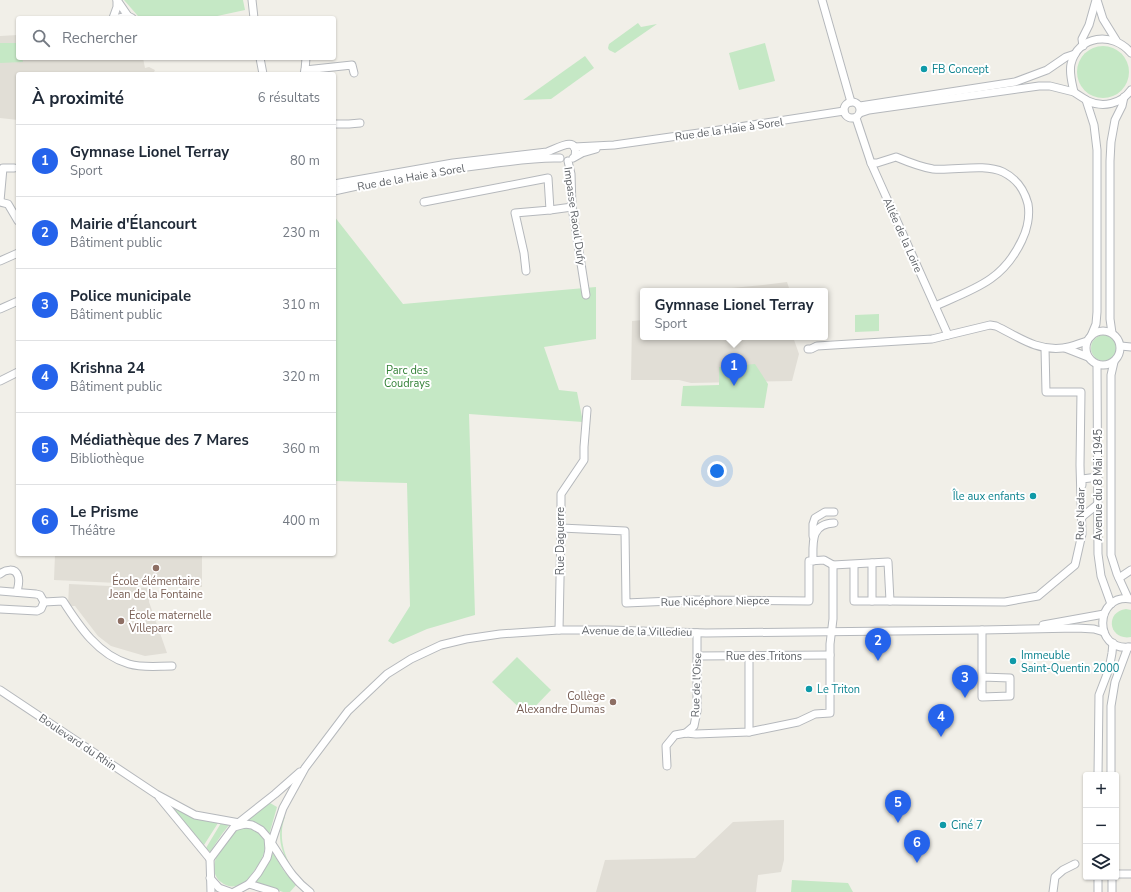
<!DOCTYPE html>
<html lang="fr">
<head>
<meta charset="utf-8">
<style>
  :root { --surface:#fff; --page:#f2f2f3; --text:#1f2937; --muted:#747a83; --line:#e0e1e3; --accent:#2563eb }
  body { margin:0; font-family:"Nunito Sans",sans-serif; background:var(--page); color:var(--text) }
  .controls { position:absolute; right:12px; bottom:12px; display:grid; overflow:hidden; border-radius:4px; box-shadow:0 1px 3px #0004 }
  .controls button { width:36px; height:36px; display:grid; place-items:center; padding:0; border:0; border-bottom:1px solid var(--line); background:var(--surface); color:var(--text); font:20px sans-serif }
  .you { position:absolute; left:717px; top:471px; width:14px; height:14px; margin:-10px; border:3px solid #fff; border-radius:50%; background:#1a73e8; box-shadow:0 0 0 6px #1a73e833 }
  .badge { display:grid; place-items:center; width:26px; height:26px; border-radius:50%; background:var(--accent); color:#fff; font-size:13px; font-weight:700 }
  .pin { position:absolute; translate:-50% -33px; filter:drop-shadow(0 1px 2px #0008) }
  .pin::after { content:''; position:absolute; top:21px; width:14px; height:12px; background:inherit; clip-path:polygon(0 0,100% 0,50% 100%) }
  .popup { position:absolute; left:640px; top:288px; width:188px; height:52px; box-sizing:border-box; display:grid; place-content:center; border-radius:4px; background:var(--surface); filter:drop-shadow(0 1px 3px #0005); font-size:13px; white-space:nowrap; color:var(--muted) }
  .popup b { font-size:15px; color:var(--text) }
  .popup::after { content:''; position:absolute; left:50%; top:100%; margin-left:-8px; border:8px solid transparent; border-top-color:var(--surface) }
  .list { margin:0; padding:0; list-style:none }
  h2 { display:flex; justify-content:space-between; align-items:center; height:52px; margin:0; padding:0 16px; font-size:17px }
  h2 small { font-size:13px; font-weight:400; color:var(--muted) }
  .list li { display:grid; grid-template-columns:26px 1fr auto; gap:12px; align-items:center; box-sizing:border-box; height:72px; padding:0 16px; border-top:1px solid var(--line) }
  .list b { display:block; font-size:15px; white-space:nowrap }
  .list p { margin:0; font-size:13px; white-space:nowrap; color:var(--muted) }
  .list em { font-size:13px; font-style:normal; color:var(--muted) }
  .icon { flex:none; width:22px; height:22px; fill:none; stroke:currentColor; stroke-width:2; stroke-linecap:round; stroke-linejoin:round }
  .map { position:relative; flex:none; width:1131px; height:892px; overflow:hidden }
  .search { position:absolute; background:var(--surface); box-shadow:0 1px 3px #0004; left:16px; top:16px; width:320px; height:44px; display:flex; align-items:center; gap:10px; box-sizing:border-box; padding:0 14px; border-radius:4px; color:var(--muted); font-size:15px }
  .panel { position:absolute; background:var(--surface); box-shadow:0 1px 3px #0004; left:16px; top:72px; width:320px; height:484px; border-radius:4px }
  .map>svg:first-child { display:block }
  .education { fill:#e1ded6 }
  .green { fill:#c5e8c5 }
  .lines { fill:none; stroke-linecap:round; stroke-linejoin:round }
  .minor-casing { stroke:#b5b8bc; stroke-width:9 }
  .minor { stroke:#fff; stroke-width:7 }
  .culture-dot { fill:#0f9aa8; stroke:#fff; stroke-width:1.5 }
  .education-dot { fill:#8d6e63; stroke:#fff; stroke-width:1.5 }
  .labels { text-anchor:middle; stroke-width:4; stroke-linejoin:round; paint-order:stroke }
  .culture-label { font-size:11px; fill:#0d838f; stroke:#fff; text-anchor:start }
  .street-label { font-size:11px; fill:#5f6368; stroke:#fff }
  .park-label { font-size:11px; fill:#348238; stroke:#fff }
  .education-label { font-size:11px; fill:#785e54; stroke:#fff }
</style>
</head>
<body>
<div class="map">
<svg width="1131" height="892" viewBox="0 0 1131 892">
  <rect width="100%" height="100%" fill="#f1efe8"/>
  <!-- education -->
  <g class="education">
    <path d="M18,35V58H143L145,68L149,67L155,70L153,74H18V120L0,118V36Z"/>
    <path d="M787,282L790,291H700L763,285Z"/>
    <path d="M643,320V337H793L799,354L792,381L691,383L679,380H631L632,321Z"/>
    <path d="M55,554H202V587L54,580Z"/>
    <path d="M69,584L150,588L149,602L167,653L145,656L111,646L98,636L75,606H68Z"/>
    <path d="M784,820V860L781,872L758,875L756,892H596L605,860L695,858L733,822Z"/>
  </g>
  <!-- green -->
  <g class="green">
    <path d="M124,0H243L245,10L208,18H142L138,16Z"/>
    <path d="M638,23L641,27L657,24L615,53L609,50L608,48L609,44Z"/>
    <path d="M0,43H18V58H22L23,62L0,63Z"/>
    <path d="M765,43L775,81L739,90L729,53Z"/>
    <circle cx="1103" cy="72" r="26"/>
    <path d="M585,56L594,68L551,99L523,100Z"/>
    <path d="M334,216L403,304L596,287V339L544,347L559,390L577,392L583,422L469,414L475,615L427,629L393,644L388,641L410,606L407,483L334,481Z"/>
    <path d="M879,314V331L855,332V315Z"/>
    <circle cx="1104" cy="348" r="13"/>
    <path d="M755,364L768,384L764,408L681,406L683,386L719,385V367Z"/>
    <path d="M1126,609L1131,610V637C1109,641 1104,612 1126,609Z"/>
    <path d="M517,657L551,690L527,715L492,682Z"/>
    <path d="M169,803L196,818L218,823L204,845L180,820Z"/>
    <path d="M270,803L277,807L269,835L262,826L248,820Z"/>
    <path d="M283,816L285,817C277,837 285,864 301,878L300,880C284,858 275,844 283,816Z"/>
    <path d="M221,823L229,825L222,834L210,852L206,848Z"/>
    <path d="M244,827C273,831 268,853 254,871C250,876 247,882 241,884C234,888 227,887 221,882C202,868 227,832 244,827Z"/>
    <path d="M273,853L284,871L296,885L290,892H283L255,882L268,863Z"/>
    <path d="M792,880L848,883L853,892H791Z"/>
  </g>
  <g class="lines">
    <defs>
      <g id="minor">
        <path d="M117,0L128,16L132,18"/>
        <path d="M252,0L254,18"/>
        <path d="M822,0L851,102"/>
        <path d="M1097,0L1103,19L1116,40"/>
        <path d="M113,18L117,7V0"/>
        <path d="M119,18L128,16"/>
        <path d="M1083,46L1082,39L1089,25L1096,0"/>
        <path d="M1131,53C1113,31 1078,35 1071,64C1069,73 1072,83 1074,92C1078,95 1083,98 1088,101C1103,108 1121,104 1131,90"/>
        <path d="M260,58L263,74"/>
        <path d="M305,70L352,65L354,73"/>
        <path d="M304,74L305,70L306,58"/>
        <path d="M1086,100L1094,125L1097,150V312L1096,324L1091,336"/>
        <circle cx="852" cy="110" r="8"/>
        <path d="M860,106L1015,82L1047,70L1066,57L1075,54"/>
        <path d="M860,113L869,110L1039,86H1050L1074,92"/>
        <path d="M856,118L871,163L948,335"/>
        <path d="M334,124H349L360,123"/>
        <path d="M574,147L614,145L706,132L844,111"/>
        <path d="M573,158L582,153L596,149"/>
        <path d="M568,161L571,174L572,207L586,295"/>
        <path d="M871,163H877L896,157C908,162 920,167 933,169C954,171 984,163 1003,172C1017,179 1024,189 1028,204C1030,216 1027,230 1022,240C1003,281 974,289 935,306"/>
        <path d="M334,184L453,163L547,152C556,149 579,134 575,156"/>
        <path d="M334,191C386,179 438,170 490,164C513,161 537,157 560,158"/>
        <path d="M0,201L3,168H14"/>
        <path d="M0,202L8,204L18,221"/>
        <path d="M424,202L548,178L550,210L515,213L524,253L526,271"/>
        <path d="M550,210L572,207"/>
        <path d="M0,261L18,253"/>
        <path d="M0,309L18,301"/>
        <circle cx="1103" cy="348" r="17"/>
        <path d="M1112,333L1110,319V161L1111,142L1115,120L1122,106L1124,97"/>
        <path d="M1121,346L1131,347"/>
        <path d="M1065,348L1088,357"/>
        <path d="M808,349H811L817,346L932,339L990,325L996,326C1019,337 1036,351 1063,348C1071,347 1080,343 1087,341"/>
        <path d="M1114,362L1111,375V555L1117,574L1128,598"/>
        <path d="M1097,365L1098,554L1101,576L1111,604"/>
        <path d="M0,381L18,372"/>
        <path d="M1082,485V479L1098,477"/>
        <path d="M1083,511V516L1098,504"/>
        <path d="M561,528L625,531L626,603L695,600L809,601V561L824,560L833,565L888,562L890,601H872"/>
        <path d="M813,536V524L815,518L825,512H834"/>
        <path d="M813,561C813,543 810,524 834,523"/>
        <path d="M854,565V601H872V563"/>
        <path d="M0,574C5,570 15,567 18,576C20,581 18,587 17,592"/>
        <path d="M1119,578L1131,570"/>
        <path d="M0,591L36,594L40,595L44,602L41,609L37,611L0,609"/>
        <path d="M890,601L1005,602L1038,596L1075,565L1082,534L1080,465L1081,392H1046L1045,348"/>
        <path d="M44,602L63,601C79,626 98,655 129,664C143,668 157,666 172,666"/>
        <path d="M1043,625L1104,614"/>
        <path d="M559,630L561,528V494L584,460V447L587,410"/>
        <path d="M982,630V697L1010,696V678L982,677"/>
        <path d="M1130,647C1093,652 1094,593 1131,599"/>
        <path d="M698,656L830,655"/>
        <path d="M0,690L156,794L195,815L245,824"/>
        <path d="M749,732V656"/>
        <path d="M686,733L694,726L697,711V633"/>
        <path d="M667,766L666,746L675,735L686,733L696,734L749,732L798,722L815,714L830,713V644L833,619V565"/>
        <path d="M1098,775L1099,695L1109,669L1112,653L1113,643"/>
        <path d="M1111,775V706L1115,682L1128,647"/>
        <path d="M159,797L210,859"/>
        <path d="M237,824L275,794L300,772"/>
        <path d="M270,841C284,861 290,877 310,892"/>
        <path d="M269,850L283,808L305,768L348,711L387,674L411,659L441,645L466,639L500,634L559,630H608L706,633L982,630L1077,628L1094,629L1104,632"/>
        <path d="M1116,874H1131"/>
        <path d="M1098,877V892"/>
        <path d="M210,878L219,888L230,892"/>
        <path d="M249,884L275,892"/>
        <path d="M211,892L210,859L234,827L245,824L252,825L261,830L268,838L269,850L267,858L258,873L249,884L234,892"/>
        <path d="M1053,892L1055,877L1063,870L1075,864"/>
        <path d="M1112,892V877"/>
      </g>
    </defs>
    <!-- minor casing -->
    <use href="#minor" class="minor-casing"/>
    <!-- minor -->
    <use href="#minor" class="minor"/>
  </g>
  <!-- markers -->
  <g class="culture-dot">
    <circle cx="924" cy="69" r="4"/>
    <circle cx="1033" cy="496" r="4"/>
    <circle cx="1013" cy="661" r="4"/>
    <circle cx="809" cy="689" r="4"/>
    <circle cx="943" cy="825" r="4"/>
  </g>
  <g class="education-dot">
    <circle cx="156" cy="568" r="4"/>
    <circle cx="121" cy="621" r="4"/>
    <circle cx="613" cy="702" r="4"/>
  </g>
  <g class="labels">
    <!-- culture labels -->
    <g class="culture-label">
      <text x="932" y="73">FB Concept</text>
      <text x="1025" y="500" text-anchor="end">Île aux enfants</text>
      <text x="1021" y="659">Immeuble<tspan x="1021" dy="13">Saint-Quentin 2000</tspan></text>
      <text x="817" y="693">Le Triton</text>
      <text x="951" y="829">Ciné 7</text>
    </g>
    <!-- street labels -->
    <g class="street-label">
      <text transform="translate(729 129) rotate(-8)" y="4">Rue de la Haie à Sorel</text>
      <text transform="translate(411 177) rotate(-10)" y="4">Rue de la Haie à Sorel</text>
      <text transform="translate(575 216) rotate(82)" y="4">Impasse Raoul Dufy</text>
      <text transform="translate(903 235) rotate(66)" y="4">Allée de la Loire</text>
      <text transform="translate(1098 485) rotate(-90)" y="4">Avenue du 8 Mai 1945</text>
      <text transform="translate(1080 514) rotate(-89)" y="4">Rue Nadar</text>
      <text transform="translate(560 541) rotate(-90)" y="4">Rue Daguerre</text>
      <text transform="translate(715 601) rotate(-1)" y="4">Rue Nicéphore Niepce</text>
      <text transform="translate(637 631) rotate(1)" y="4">Avenue de la Villedieu</text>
      <text x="764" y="660">Rue des Tritons</text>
      <text transform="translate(696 685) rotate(-88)" y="4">Rue de l'Oise</text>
      <text transform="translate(78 742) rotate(34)" y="4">Boulevard du Rhin</text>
    </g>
    <!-- park labels -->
    <g class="park-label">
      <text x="407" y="374">Parc des<tspan x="407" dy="13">Coudrays</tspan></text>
    </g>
    <!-- education labels -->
    <g class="education-label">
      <text x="156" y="585">École élémentaire<tspan x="156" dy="13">Jean de la Fontaine</tspan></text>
      <text x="129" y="619" text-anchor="start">École maternelle<tspan x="129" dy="13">Villeparc</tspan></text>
      <text x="605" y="700" text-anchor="end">Collège<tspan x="605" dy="13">Alexandre Dumas</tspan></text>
    </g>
  </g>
</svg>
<div class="controls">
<button>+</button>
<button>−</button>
<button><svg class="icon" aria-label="layers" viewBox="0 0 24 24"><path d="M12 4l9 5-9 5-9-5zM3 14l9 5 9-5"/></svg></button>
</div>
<div class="you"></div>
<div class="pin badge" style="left:734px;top:386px">1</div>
<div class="popup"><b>Gymnase Lionel Terray</b>Sport</div>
<div class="pin badge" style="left:878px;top:661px">2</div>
<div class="pin badge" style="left:965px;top:698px">3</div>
<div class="pin badge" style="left:941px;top:737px">4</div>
<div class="pin badge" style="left:898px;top:823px">5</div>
<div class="pin badge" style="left:917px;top:863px">6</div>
<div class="search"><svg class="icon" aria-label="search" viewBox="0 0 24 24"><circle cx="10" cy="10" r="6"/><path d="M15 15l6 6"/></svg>Rechercher</div>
<section class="panel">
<h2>À proximité<small>6 résultats</small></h2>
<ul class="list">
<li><span class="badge">1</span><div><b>Gymnase Lionel Terray</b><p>Sport</p></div><em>80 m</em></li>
<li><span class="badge">2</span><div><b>Mairie d'Élancourt</b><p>Bâtiment public</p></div><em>230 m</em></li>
<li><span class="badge">3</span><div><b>Police municipale</b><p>Bâtiment public</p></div><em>310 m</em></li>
<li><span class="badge">4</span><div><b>Krishna 24</b><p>Bâtiment public</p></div><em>320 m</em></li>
<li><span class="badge">5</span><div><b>Médiathèque des 7 Mares</b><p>Bibliothèque</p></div><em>360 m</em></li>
<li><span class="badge">6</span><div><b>Le Prisme</b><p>Théâtre</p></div><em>400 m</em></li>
</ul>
</section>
</div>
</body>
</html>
